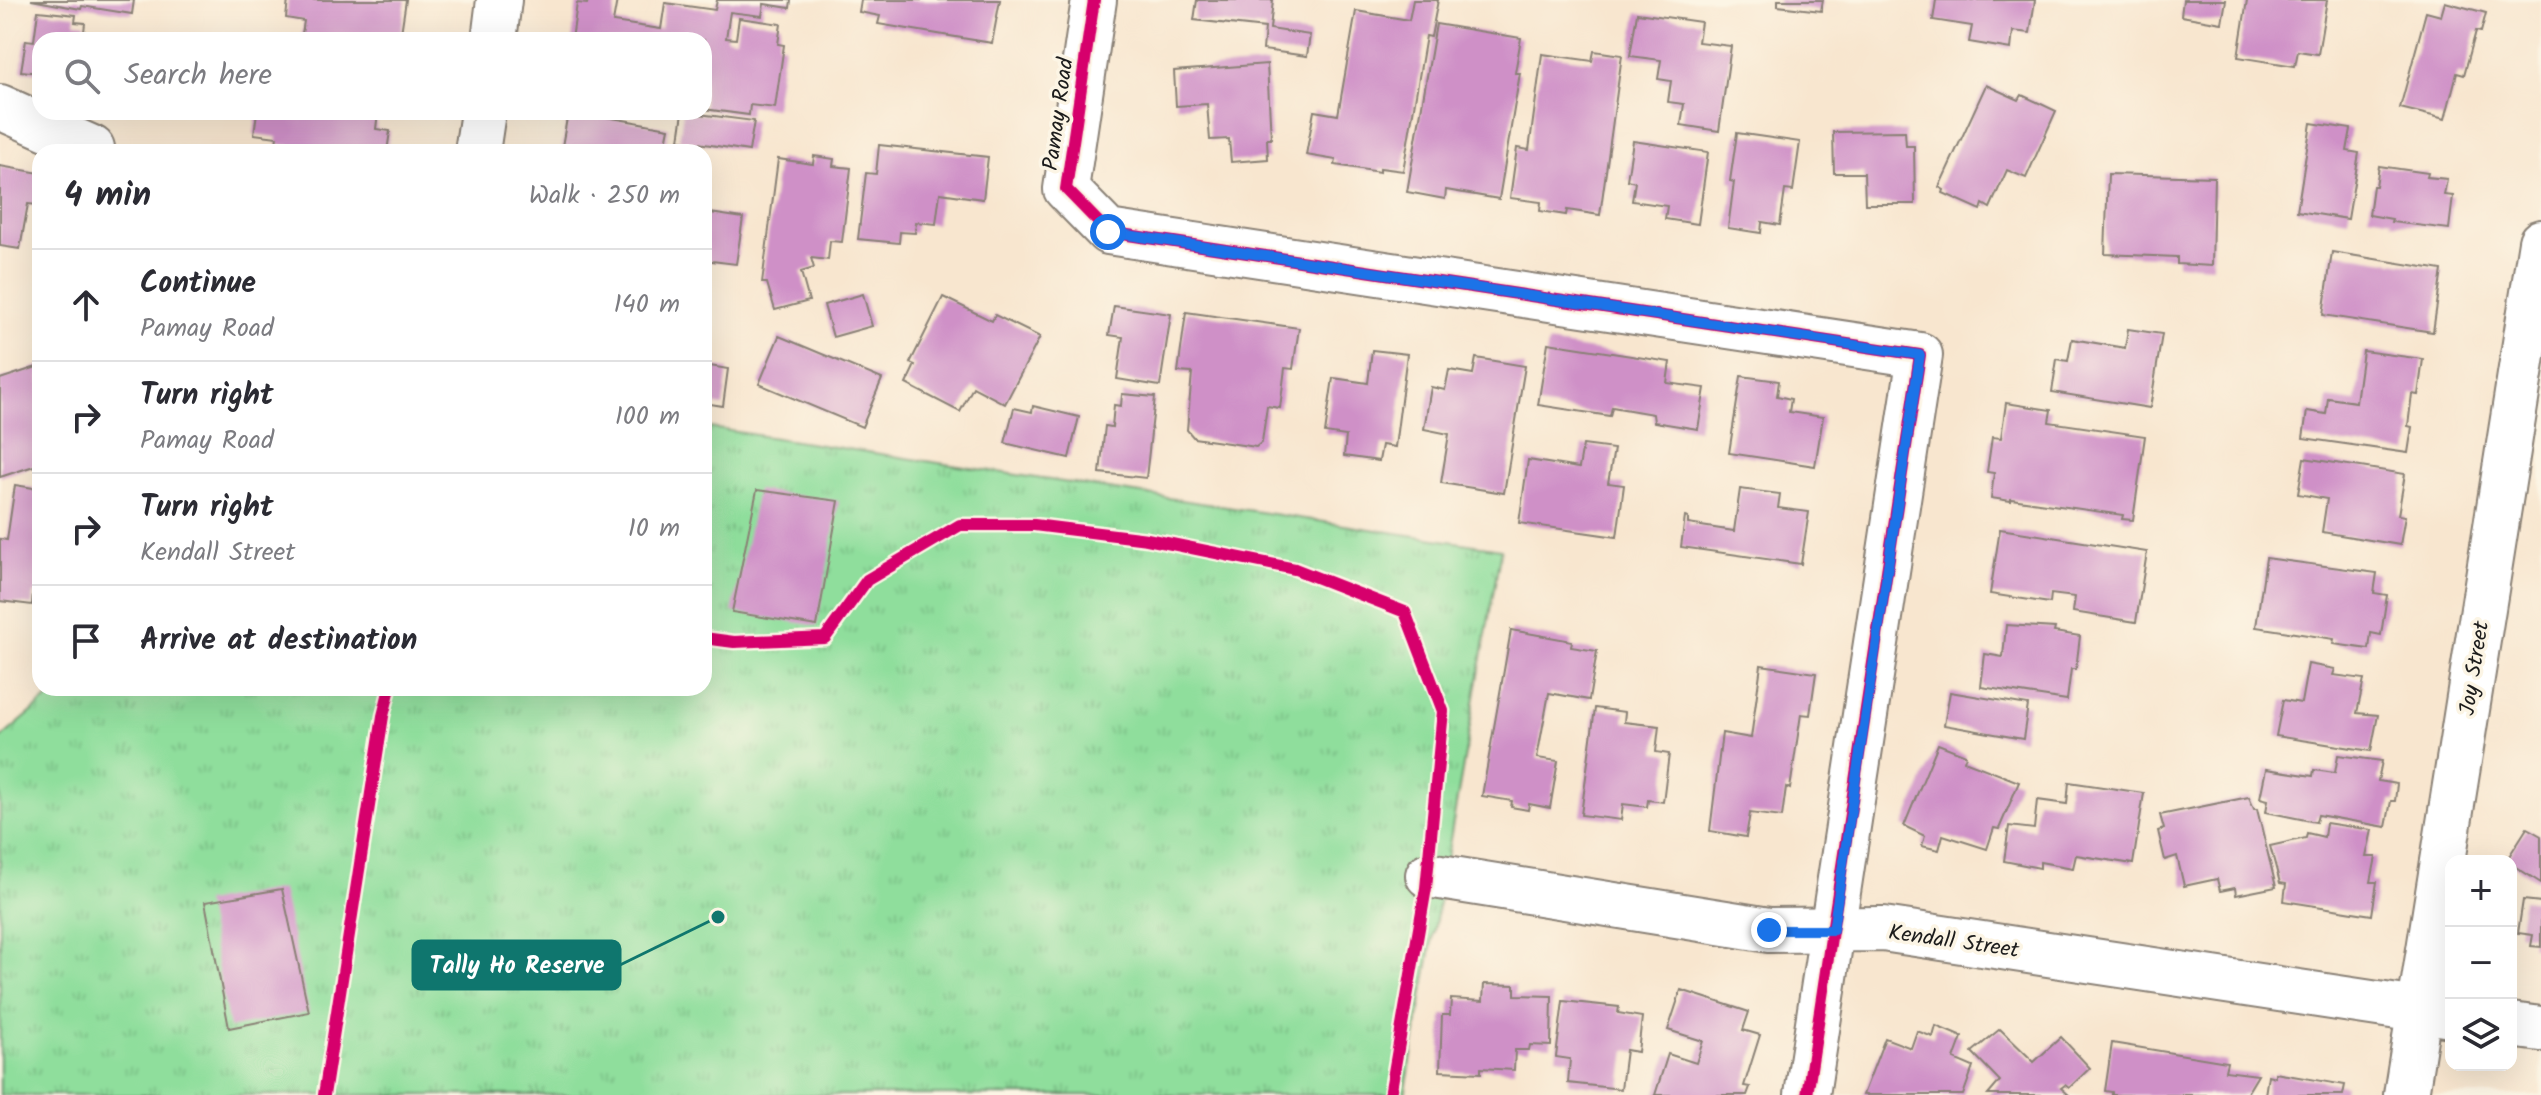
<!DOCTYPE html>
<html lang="en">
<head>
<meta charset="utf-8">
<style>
  :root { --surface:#fff; --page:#f7f7f7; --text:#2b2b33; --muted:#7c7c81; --line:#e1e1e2 }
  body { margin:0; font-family:Kalam,sans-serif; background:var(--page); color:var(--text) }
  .controls { position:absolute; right:24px; bottom:24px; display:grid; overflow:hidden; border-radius:16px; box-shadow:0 8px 32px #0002 }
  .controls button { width:72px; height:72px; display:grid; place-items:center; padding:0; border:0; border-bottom:2px solid var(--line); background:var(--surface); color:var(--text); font:40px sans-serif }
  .stop { position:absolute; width:24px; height:24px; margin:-18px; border:6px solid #1a73e8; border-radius:50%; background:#fff }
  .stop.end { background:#1a73e8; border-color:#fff; box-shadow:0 2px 8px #0008 }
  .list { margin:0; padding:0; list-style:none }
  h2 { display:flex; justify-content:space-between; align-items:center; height:104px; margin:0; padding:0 32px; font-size:34px }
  h2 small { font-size:26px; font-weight:400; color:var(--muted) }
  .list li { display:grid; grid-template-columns:52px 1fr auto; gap:24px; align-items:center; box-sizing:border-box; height:112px; padding:0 32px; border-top:2px solid var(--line) }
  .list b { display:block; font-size:30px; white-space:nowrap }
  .list p { margin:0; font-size:26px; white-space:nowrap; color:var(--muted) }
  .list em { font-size:26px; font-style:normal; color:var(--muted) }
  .icon { flex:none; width:44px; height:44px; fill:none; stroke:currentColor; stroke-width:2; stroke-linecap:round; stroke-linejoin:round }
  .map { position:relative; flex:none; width:2541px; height:1095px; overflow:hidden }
  .search { position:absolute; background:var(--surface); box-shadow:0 8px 32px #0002; left:32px; top:32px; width:680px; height:88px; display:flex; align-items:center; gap:20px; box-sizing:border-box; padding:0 28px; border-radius:24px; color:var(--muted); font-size:30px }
  .panel { position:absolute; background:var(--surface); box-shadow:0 8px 32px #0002; left:32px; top:144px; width:680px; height:552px; border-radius:24px }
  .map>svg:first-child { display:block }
  .park { fill:url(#park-tufts); stroke:#567d5c; stroke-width:2 }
  .building { fill:#cf90c7 }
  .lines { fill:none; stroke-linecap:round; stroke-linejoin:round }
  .minor-casing { stroke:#8a8176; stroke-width:48 }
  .minor { stroke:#fff; stroke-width:44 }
  .cycleway-casing { stroke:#fcf5e5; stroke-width:17 }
  .cycleway { stroke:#d6006c; stroke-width:12 }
  .route { stroke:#1a73e8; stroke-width:10 }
  .labels { text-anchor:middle; stroke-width:7; stroke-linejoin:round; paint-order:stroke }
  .street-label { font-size:22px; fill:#1c1c1c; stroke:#fcf5e5 }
  .leader { fill:none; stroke:#0f766e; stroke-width:3 }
  .callout-dot { fill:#0f766e; stroke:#fcf5e5; stroke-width:3 }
  .callout { fill:#0f766e; stroke:#0f766e; stroke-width:3 }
  .callout-label { font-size:24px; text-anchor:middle; font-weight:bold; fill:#fff }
</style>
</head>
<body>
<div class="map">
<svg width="2541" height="1095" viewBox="0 0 2541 1095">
  <defs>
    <pattern id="park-tufts" width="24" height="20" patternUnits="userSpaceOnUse" patternTransform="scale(2)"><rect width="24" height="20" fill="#8fde9c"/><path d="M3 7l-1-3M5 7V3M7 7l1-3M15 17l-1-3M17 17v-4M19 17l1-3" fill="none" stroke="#7bbe86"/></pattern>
  </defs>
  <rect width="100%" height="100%" fill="#fcf5e5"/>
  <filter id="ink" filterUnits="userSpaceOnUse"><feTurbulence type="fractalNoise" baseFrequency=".0125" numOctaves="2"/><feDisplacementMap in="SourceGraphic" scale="16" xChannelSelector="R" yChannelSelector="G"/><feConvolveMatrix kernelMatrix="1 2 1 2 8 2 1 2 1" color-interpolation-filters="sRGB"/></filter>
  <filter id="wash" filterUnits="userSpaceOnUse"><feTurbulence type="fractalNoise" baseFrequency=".006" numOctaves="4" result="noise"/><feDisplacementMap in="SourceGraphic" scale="32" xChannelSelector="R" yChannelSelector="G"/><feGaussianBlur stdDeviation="1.8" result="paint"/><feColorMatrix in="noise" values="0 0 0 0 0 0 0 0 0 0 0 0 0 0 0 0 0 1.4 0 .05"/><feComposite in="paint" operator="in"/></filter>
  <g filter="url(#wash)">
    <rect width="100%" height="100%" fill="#f8e6cf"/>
    <!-- park -->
    <path class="park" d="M704,427L1501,549L1405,1095H0V739L60,688H704Z"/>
    <g id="blocks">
      <!-- building -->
      <g class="building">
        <path d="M31,0H134L132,14L82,6L81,9Z"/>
        <path d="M288,0H406L400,40H301L304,21L286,18Z"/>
        <path d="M588,0H617L613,22L661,29L665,3L715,10L717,0H791L790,8L764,4L762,16L730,12L726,38L736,39L739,18L781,24L778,44L784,45L775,108L750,105L749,115L704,109V40H572L577,3L587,4Z"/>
        <path d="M861,0H1000L992,43L878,24L880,16L859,12Z"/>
        <path d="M1197,0H1273L1270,29L1310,35L1307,56L1263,50L1265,28L1194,20Z"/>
        <path d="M1413,0H1438L1431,37L1426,36L1403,171L1380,168V172L1335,165L1336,160L1306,155L1314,111L1338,115L1356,11L1409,20Z"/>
        <path d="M1778,0H1823L1821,11L1778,6Z"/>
        <path d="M1936,0H2035L2030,33L2013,31L2011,49L1969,42L1972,26L1933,20Z"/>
        <path d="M2183,0H2226L2222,23L2181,16Z"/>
        <path d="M2247,0H2327L2318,54L2298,51L2295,66L2238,57Z"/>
        <path d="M2445,2L2486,13L2481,32L2476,31L2464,75L2457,73L2445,119L2400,108L2426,12L2441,16Z"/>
        <path d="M38,11L76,15L75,22L85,23L83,40H40V73L21,71L26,40L34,41Z"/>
        <path d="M1637,13L1701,22L1698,42L1731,46L1719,131L1681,125L1684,104L1668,102L1671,81L1658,79L1661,60L1630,56Z"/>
        <path d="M1436,24L1521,38L1515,73H1520L1499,199L1446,190L1445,199L1407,192Z"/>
        <path d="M1594,51L1622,55L1600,215L1567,210L1566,215L1540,211L1541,202L1510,198L1517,148L1529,150L1542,54L1592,61Z"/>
        <path d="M1267,64L1271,139H1267L1268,159L1231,162L1229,139L1210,140L1207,104L1176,106L1174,71Z"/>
        <path d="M1986,85L2019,100L2022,95L2056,111L2026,178L2007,170L1990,208L1983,204L1981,210L1943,193L1944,190L1939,187Z"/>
        <path d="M257,112H378L376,129L390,131L387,152H341L276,144L277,137L254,134Z"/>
        <path d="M578,112L669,128L664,152H561L567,118Z"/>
        <path d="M683,112L754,121L749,151L679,140Z"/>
        <path d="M2311,123L2351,129L2347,151L2359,153L2348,219L2297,211Z"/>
        <path d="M1905,131L1906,146H1914L1915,204H1865L1864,173H1834L1833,132Z"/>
        <path d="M1737,133L1800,142L1793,191L1785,190L1780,225L1762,222L1761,233L1728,228L1734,182L1730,181Z"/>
        <path d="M1633,141L1708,152L1698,224L1665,219L1667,206L1632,201L1635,182L1627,180Z"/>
        <path d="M879,145L988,157L983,199L940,193L936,224L916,222L915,233L900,232L899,243L858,239L866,173L876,174Z"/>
        <path d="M814,156L834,159L833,166L851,168L842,242L830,241L828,260L811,258L814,268L801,272L809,301L775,310L767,283H762L778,159L813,164Z"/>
        <path d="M0,166L40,173L38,205L28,204L20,249L0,246Z"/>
        <path d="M2379,166L2428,173L2427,177L2447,179L2444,195L2453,196L2449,229L2391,222L2392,219L2369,215L2373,186H2376Z"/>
        <path d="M2108,174L2214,177L2212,266L2177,264V257L2105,254Z"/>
        <path d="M704,212L743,218L736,264L704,260Z"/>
        <path d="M2332,252L2442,270L2433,332L2323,315Z"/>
        <path d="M863,294L872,326L833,337L824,305Z"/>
        <path d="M943,297L992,321L995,315L1040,337L1005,404L973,387L960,412L906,384L915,365L910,363Z"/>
        <path d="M1114,306L1171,314L1160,386L1117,379L1123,337L1109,335Z"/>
        <path d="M1186,312L1299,328L1293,369L1285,368L1280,408L1267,406L1262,442L1256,447L1194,438L1187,430L1192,373L1178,372Z"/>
        <path d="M2128,329L2162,334L2150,408L2052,392L2057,359L2068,361L2072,339L2125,348Z"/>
        <path d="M779,336L882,379L862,427L759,384Z"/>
        <path d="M1548,343L1670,362L1667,383L1705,388L1698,429L1654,422L1653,414L1612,407L1610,416L1538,405Z"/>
        <path d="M1372,350L1407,354L1395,447L1382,445L1379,461L1344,456L1346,436L1325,433L1333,378L1368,383Z"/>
        <path d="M2363,351L2423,359L2418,395L2412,394L2408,426L2412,427L2408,453L2303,438L2307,411L2326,414L2328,398L2356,402Z"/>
        <path d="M1476,358L1525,366L1504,493L1441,483L1449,434L1424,429L1431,387L1445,390L1449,370L1473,374Z"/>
        <path d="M704,365L728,369L723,406L704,403Z"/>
        <path d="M40,366V464L0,477V379Z"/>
        <path d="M1741,376L1779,381L1777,396L1791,399L1789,412L1823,417L1815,466L1729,453Z"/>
        <path d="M1122,394L1155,397L1146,478L1100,473L1105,426L1112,427L1114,405L1121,406Z"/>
        <path d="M2006,403L2051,410L2049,422L2145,436L2133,520L2122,519L2123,515L2011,499V501L1991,498L1994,473L1987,472L1992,437L2001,438Z"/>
        <path d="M1033,406L1079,417L1069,458L1005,443L1014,408L1032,412Z"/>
        <path d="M1583,445L1614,449L1608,483L1624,485L1617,537L1519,523L1528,460L1579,468Z"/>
        <path d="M2304,458L2405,474L2398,515L2405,516L2400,545L2322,532L2327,499L2298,494Z"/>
        <path d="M15,485L40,489V580L38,594L33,593L32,605L0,601V539L7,540Z"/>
        <path d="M1740,489L1780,494L1778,508L1809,512L1801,564L1681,547L1685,517L1688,518V524L1734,531Z"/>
        <path d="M757,490L839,501L817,626L732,612Z"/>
        <path d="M2000,529L2147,552L2136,622L2073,612L2075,597L2051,594L2050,603L1990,594Z"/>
        <path d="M2266,558L2377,573L2374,593L2387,595L2381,635L2371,633L2369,649L2333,644L2334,639L2256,627Z"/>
        <path d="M2006,625L2055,628L2054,632L2080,636L2076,669H2071L2067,700L1981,687L1985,654L2003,657Z"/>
        <path d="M1511,630L1572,641L1571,647L1597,651L1589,700L1549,693L1537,758L1558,761L1550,808L1529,804L1528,810L1511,807L1512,801L1482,796Z"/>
        <path d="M2308,664L2335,669L2333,675L2364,679L2357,713L2378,715L2371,751L2276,736L2283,700L2301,703Z"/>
        <path d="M1761,665L1816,673L1810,715L1801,714L1790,789L1786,787L1782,817L1750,813L1746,837L1710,831L1722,733L1751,738Z"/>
        <path d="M1950,692L2028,705L2023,739L1944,725Z"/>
        <path d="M1595,708L1625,712L1624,722L1659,726L1656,752L1669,754L1663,802L1648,800L1647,807L1623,804L1621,820L1581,815Z"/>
        <path d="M1938,744L1966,755L1964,761L2019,782L1999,829L1994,828L1987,849L1943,835L1939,850L1922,846L1925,836L1904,826Z"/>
        <path d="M2338,755L2382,761L2378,781L2397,784L2395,801H2391L2386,827L2318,815L2316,822L2266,812L2268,800L2260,798L2266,769L2313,776L2314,770L2335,773Z"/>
        <path d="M2069,782L2144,793L2133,864L2076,855L2073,868L2040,862V868L2004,861L2009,826L2034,829L2037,800L2067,804Z"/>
        <path d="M2249,797L2254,809H2257L2276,887L2236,895L2235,888L2220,891L2217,879L2184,886L2177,856L2165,860L2158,831L2164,829L2160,815Z"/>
        <path d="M2326,823L2372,830L2366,857H2376L2371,882H2377L2372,915L2284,901L2286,884L2280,883L2270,846L2306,838L2307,833L2324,837Z"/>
        <path d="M2527,828L2541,836V883L2511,864V861H2506Z"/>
        <path d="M282,889L309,1012L229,1028L205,902Z"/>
        <path d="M2523,900L2541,902V947L2531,946L2533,935L2518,933Z"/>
        <path d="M1484,984L1515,985V995L1552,996L1551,1046L1530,1045L1529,1050H1515L1514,1070L1481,1068V1073L1440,1071L1442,1015H1450L1451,999L1483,1001Z"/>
        <path d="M1681,990L1749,1012L1743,1030L1760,1035L1744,1086L1750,1087L1747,1095H1655L1668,1054L1696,1063L1703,1041L1668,1030Z"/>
        <path d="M1563,1001L1619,1007L1618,1013L1642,1017L1638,1052L1626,1050L1621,1089L1568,1083L1570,1059L1556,1057Z"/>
        <path d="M1936,1026L1962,1037L1954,1059L1973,1067L1963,1095H1863L1885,1038L1911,1048L1917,1031L1933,1037Z"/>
        <path d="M2000,1029L2034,1062L2061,1037L2090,1068L2069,1088L2065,1085L2061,1088L2069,1095H1988L2000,1081L1972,1052Z"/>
        <path d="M2112,1043L2227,1062L2225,1071L2258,1075L2246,1095H2112V1092L2105,1091Z"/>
        <path d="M2275,1073L2345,1085L2343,1095H2265L2268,1075L2275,1077Z"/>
      </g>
    </g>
  </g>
  <g filter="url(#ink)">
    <use href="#blocks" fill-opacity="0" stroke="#8a8176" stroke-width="2"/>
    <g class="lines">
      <defs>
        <g id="minor">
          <path d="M1094,0L1066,189L1108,232L1920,355L1807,1095"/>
          <path d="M494,40L499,0"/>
          <path d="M0,107L92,148"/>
          <path d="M477,152L483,112"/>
          <path d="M1428,875L1769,930L1883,929L2451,1015"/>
          <path d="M2511,1025L2541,1029"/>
          <path d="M2406,1095L2541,242"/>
        </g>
      </defs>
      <!-- minor casing -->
      <use href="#minor" class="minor-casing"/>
      <!-- minor -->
      <use href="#minor" class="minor"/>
      <defs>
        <g id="cycleway">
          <path d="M1094,0L1066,189L1108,232L1920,355L1807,1095"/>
          <path d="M704,638L734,642L825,638L867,580L960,525H1034L1147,539L1295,569L1405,612L1443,711L1426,888L1390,1095"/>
          <path d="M324,1095L383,716L390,688"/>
        </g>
      </defs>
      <!-- cycleway casing -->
      <use href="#cycleway" class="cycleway-casing"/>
      <!-- cycleway -->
      <use href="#cycleway" class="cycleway"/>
    </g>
  </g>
  <g class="lines" filter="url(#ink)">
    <!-- route -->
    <path class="route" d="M1108,232L1920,355L1833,930H1769"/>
  </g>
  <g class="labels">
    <!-- street labels -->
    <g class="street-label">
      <text transform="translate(1057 114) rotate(-82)" y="8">Pamay Road</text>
      <text transform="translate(2473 668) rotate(-81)" y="8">Joy Street</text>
      <text transform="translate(1954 940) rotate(8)" y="8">Kendall Street</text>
    </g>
  </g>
  <!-- callouts -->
  <path class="leader" d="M718 917L620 965"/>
  <circle class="callout-dot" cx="718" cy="917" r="8"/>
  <rect class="callout" x="413" y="941" width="207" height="48" rx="8"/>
  <g class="callout-label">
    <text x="517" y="973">Tally Ho Reserve</text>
  </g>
</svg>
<div class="controls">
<button>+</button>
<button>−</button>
<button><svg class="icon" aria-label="layers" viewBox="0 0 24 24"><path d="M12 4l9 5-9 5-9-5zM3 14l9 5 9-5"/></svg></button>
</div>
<div class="stop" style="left:1108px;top:232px"></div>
<div class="stop end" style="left:1769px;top:930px"></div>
<div class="search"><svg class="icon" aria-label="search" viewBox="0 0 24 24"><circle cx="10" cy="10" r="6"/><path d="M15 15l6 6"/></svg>Search here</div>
<section class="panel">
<h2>4 min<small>Walk · 250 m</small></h2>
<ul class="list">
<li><svg class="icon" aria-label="ahead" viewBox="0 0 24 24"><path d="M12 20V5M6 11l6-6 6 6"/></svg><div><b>Continue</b><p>Pamay Road</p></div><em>140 m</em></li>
<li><svg class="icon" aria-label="right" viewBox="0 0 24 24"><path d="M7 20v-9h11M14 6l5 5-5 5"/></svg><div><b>Turn right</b><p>Pamay Road</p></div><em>100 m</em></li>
<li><svg class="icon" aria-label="right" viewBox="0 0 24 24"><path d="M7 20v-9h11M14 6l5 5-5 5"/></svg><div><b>Turn right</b><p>Kendall Street</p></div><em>10 m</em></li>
<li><svg class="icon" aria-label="arrive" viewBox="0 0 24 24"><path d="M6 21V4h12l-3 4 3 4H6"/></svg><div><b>Arrive at destination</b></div></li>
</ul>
</section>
</div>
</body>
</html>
